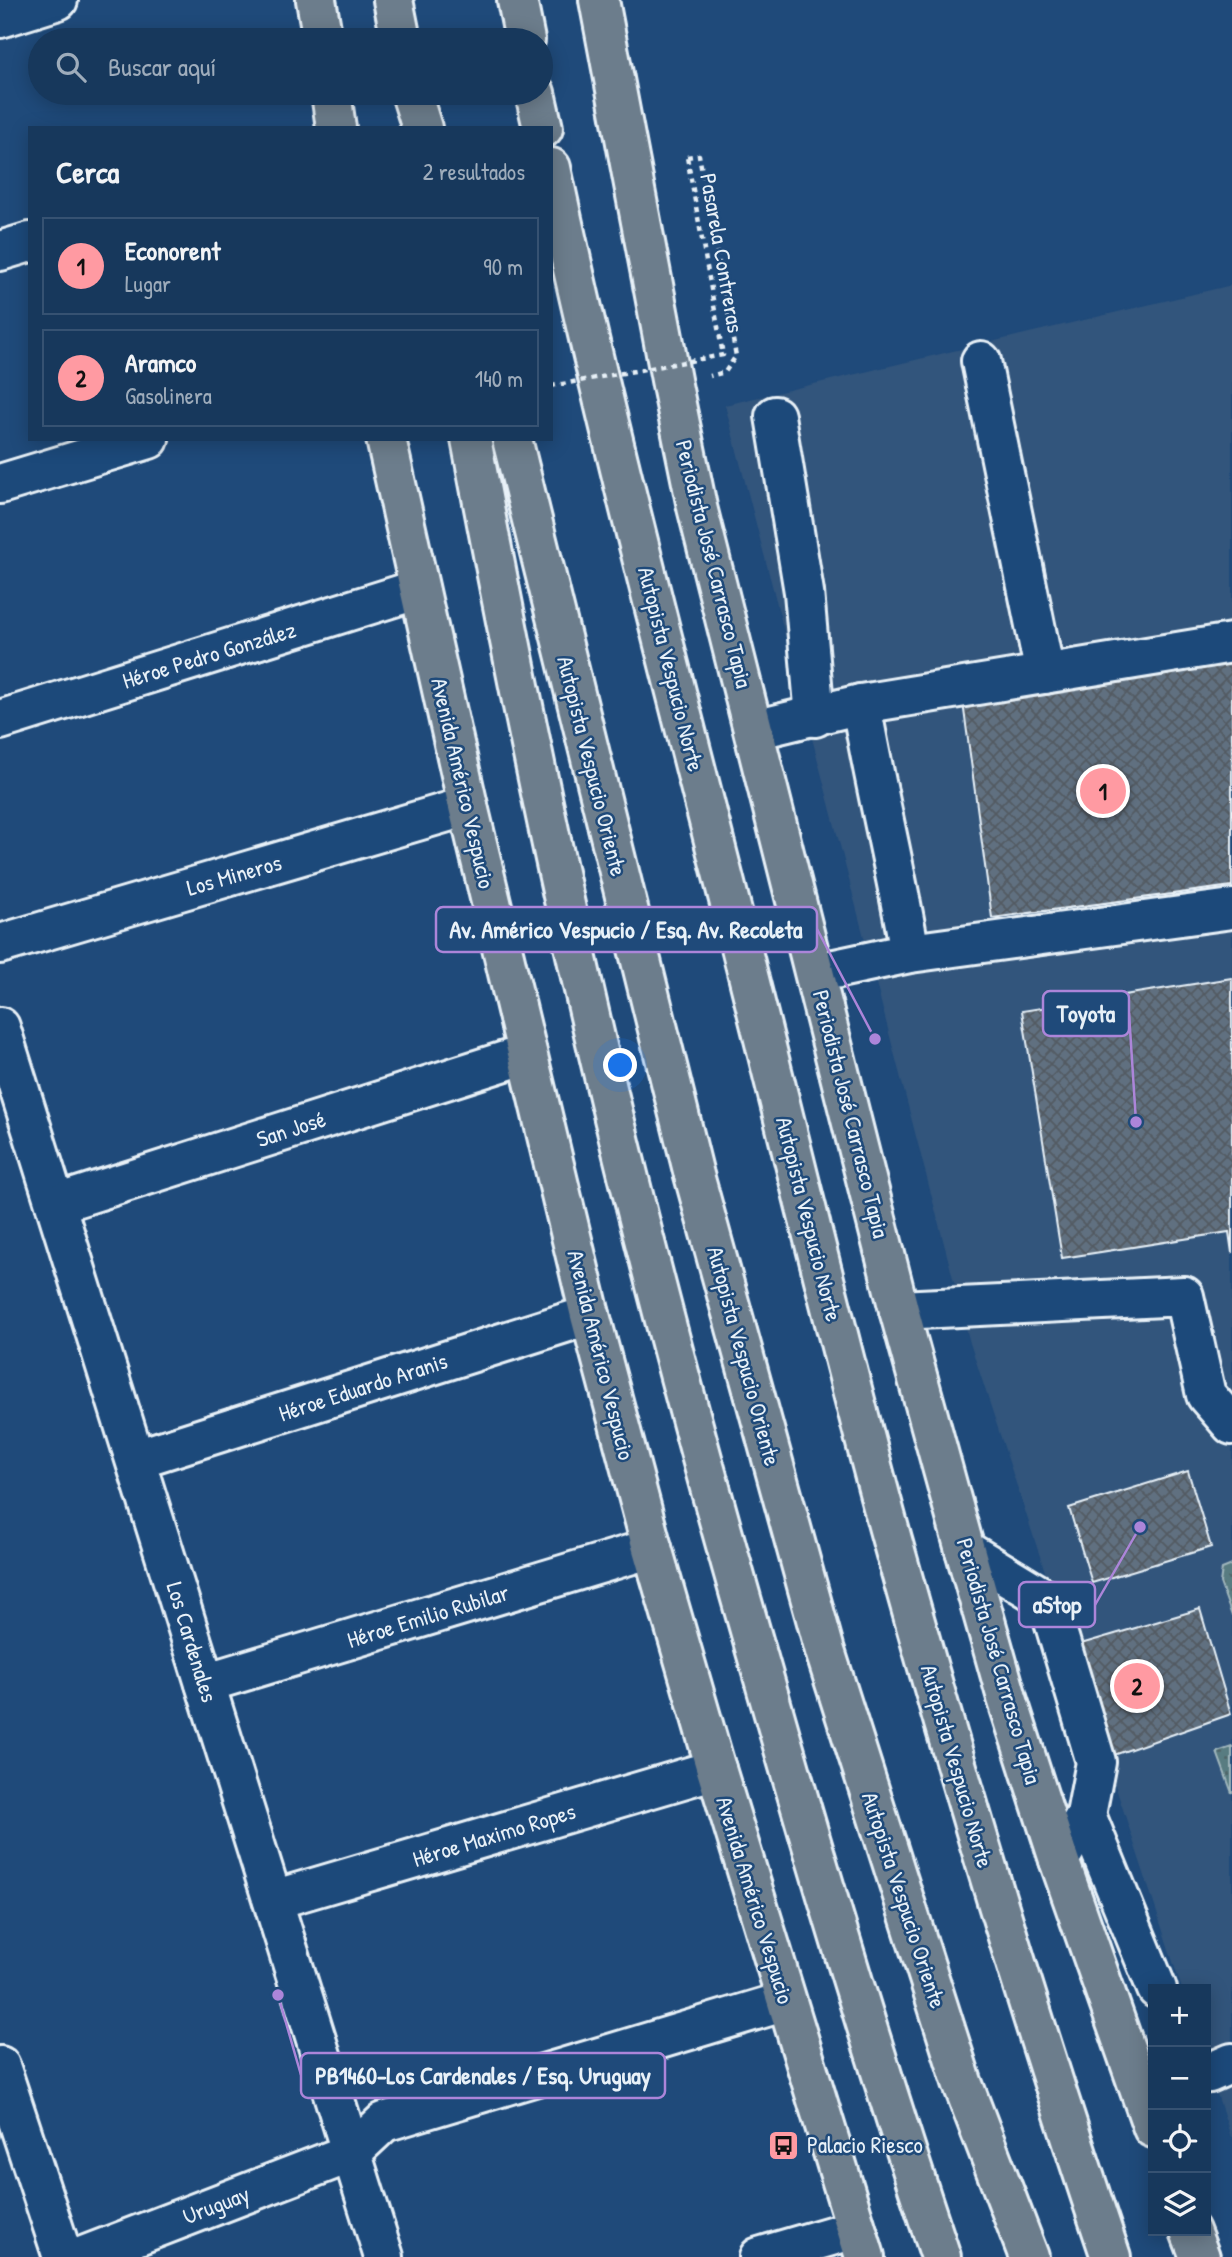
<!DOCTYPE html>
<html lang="es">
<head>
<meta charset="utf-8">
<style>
  :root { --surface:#17385c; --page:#244365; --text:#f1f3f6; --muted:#9eacbb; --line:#365272; --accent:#ff9aa2 }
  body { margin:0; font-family:"Patrick Hand",sans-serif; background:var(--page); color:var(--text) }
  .controls { position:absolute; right:21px; bottom:21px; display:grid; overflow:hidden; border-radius:0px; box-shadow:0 4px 18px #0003 }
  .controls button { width:63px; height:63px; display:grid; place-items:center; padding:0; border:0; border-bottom:2px solid var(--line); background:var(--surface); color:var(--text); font:35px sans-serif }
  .you { position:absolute; left:621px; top:1066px; width:24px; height:24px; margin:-18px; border:5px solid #fff; border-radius:50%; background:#1a73e8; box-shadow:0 0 0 10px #1a73e833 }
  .badge { display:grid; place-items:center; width:46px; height:46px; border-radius:50%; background:var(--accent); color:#111; font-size:23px; font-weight:700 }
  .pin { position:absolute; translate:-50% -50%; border:4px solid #fff; box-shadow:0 2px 7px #0006 }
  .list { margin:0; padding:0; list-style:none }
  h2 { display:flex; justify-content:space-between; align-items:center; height:91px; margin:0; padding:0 28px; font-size:30px }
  h2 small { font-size:23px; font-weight:400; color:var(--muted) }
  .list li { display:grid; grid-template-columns:46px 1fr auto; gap:21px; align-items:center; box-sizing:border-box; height:98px; margin:0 14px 14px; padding:0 14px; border:2px solid var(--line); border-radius:0px }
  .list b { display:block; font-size:26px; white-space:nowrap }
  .list p { margin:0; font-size:23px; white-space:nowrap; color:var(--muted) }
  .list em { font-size:23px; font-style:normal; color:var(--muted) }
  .icon { flex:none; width:38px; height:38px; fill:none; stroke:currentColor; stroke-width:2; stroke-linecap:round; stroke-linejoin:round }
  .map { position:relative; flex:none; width:1232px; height:2257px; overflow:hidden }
  .search { position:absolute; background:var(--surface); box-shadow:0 4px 18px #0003; left:28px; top:28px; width:525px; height:77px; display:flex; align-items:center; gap:18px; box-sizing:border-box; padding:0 24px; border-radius:38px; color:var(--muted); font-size:26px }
  .panel { position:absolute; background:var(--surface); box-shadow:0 4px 18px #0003; left:28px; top:126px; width:525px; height:315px; border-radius:0px }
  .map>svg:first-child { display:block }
  .built { fill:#32557c }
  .grass { fill:url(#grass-dots); stroke:#a0b6bc; stroke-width:2 }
  .building { fill:url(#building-cross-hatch); stroke:#e8f1f8; stroke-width:2 }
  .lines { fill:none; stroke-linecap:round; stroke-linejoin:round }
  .minor-casing { stroke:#e8f1f8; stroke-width:44 }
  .major-casing { stroke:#e8f1f8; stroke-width:44 }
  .highway-casing { stroke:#e8f1f8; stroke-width:44 }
  .path { stroke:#e8f1f8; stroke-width:4.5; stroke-dasharray:5 5; stroke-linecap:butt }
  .minor { stroke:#1f4a7a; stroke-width:38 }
  .major { stroke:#6c7d8c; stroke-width:38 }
  .highway { stroke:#6c7d8c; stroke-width:38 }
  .path-bridge { stroke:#e8f1f8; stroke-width:4.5; stroke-dasharray:5 5; stroke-linecap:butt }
  .labels { text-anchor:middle; stroke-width:5; stroke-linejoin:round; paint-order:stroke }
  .street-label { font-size:23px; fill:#e8f1f8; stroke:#1f4a7a }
  .poi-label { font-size:23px; fill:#e8f1f8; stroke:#1f4a7a; text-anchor:start }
  .leader { fill:none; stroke:#ac85d9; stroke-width:2.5 }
  .callout-dot { fill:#ac85d9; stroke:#1f4a7a; stroke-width:2.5 }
  .callout { fill:#1f4a7a; stroke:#ac85d9; stroke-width:2.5 }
  .callout-label { font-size:24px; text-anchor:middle; font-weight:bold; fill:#e8f1f8 }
</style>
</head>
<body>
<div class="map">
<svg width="1232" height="2257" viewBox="0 0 1232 2257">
  <defs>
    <pattern id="grass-dots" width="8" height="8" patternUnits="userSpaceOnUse" patternTransform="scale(1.75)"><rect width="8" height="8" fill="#597c81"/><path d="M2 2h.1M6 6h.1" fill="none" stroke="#506568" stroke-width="1.8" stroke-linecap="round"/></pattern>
    <pattern id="building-cross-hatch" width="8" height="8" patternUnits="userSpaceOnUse" patternTransform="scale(1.75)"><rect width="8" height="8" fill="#607080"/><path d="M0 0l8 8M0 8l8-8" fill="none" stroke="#525a62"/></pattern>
  </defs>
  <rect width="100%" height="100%" fill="#1f4a7a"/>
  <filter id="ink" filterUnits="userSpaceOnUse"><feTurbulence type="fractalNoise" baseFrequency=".0143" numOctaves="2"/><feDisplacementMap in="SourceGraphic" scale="14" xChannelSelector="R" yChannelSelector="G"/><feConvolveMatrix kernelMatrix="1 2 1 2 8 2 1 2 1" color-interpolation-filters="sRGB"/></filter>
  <g filter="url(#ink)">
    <!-- built -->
    <path class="built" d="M1232,285V2140L1206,2060V1989H1182L970,1343L725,405Z"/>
    <!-- grass -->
    <g class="grass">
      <path d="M1232,1565V1616L1220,1583L1222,1569Z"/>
      <path d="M1232,1747V1793L1217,1752Z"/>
    </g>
    <!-- building -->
    <g class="building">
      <path d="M1232,660V886L992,918L962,695Z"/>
      <path d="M1232,978V1253L1229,1232L1062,1258L1022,1011Z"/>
      <path d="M1188,1471L1211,1547L1092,1583L1069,1508Z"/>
      <path d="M1200,1609L1231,1714L1114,1755L1081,1644Z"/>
    </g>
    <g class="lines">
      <defs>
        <g id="minor">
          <path d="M0,18L58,0"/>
          <path d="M0,251L30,242"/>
          <path d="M981,361L1045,674"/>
          <path d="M775,416L804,592L815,717"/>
          <path d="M0,484L149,439"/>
          <path d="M861,704L1232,643"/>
          <path d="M0,720L419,589"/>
          <path d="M754,730L861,704C875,787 896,869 910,953L816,973"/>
          <path d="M0,944L468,806"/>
          <path d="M910,953L1232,909"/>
          <path d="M0,1027L384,2257"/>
          <path d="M56,1204L527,1054"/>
          <path d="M899,1310L1184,1296L1206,1395L1232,1425"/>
          <path d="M136,1459L590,1315"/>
          <path d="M965,1550L1039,1595L1053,1618L1096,1762L1086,1815L1059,1860"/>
          <path d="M205,1683L652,1548"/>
          <path d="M1086,1815L1157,1989"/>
          <path d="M273,1900L716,1769"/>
          <path d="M0,2066L63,2257"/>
          <path d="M1206,2071L1209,2073L1232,2063"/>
          <path d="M81,2257L351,2153L384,2122L786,2001"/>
          <path d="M759,2257L855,2229"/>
        </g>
        <g id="major">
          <path d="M316,0L323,40"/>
          <path d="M599,0L672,385L697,507L899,1310L965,1550L1007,1698L1059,1860L1153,2128"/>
          <path d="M331,93L336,128"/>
          <path d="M386,439L468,806L590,1315L652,1548L716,1769L865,2257"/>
          <path d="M1190,2231L1200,2257"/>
        </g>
        <g id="highway">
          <path d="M393,0L401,40"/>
          <path d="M517,0L525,40"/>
          <path d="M411,93L422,128"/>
          <path d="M535,93L543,128"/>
          <path d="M551,168C608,438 680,704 747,971C795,1161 840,1351 892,1540C959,1781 1031,2020 1111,2257"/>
          <path d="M471,439C518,690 569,940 631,1187C672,1352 717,1516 764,1679C819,1873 877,2066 941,2257"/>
          <path d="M512,439L694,1175L825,1651L962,2082L1029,2257"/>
        </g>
      </defs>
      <!-- minor casing -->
      <use href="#minor" class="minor-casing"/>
      <!-- major casing -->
      <use href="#major" class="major-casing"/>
      <!-- highway casing -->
      <use href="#highway" class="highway-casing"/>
      <!-- path -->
      <path class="path" d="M687,157L699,155L736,356L725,372L710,376"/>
      <!-- minor -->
      <use href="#minor" class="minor"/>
      <!-- major -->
      <use href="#major" class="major"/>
      <!-- highway -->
      <use href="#highway" class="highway"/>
      <!-- path-bridge -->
      <path class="path-bridge" d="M551,386L723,355L687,157"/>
    </g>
  </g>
  <!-- icons -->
  <defs>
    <symbol id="bus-square" viewBox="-11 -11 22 22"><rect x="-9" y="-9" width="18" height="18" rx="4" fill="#ff9aa2" stroke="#1f4a7a"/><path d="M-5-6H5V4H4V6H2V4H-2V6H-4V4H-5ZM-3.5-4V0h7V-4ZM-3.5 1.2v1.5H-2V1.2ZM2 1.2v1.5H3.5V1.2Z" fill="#111"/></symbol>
  </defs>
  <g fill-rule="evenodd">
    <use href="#bus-square" x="766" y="2128" width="35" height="35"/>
  </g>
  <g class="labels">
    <!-- street labels -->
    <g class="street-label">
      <text transform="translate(722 253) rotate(80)" y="8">Pasarela Contreras</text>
      <text transform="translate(714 564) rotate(76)" y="8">Periodista José Carrasco Tapia</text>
      <text transform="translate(209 655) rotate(-17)" y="8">Héroe Pedro González</text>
      <text transform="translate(671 669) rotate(76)" y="8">Autopista Vespucio Norte</text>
      <text transform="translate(592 766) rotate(76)" y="8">Autopista Vespucio Oriente</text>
      <text transform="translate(463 783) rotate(77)" y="8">Avenida Américo Vespucio</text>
      <text transform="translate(234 875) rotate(-16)" y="8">Los Mineros</text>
      <text transform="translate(851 1114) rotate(76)" y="8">Periodista José Carrasco Tapia</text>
      <text transform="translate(291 1129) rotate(-18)" y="8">San José</text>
      <text transform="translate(809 1219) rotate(76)" y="8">Autopista Vespucio Norte</text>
      <text transform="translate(601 1355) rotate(76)" y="8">Avenida Américo Vespucio</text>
      <text transform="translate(744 1356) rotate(75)" y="8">Autopista Vespucio Oriente</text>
      <text transform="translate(363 1387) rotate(-18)" y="8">Héroe Eduardo Aranis</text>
      <text transform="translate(428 1616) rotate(-17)" y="8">Héroe Emilio Rubilar</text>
      <text transform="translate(192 1642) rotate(73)" y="8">Los Cardenales</text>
      <text transform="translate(999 1661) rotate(74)" y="8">Periodista José Carrasco Tapia</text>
      <text transform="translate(957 1766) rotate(74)" y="8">Autopista Vespucio Norte</text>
      <text transform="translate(494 1835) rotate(-17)" y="8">Héroe Maximo Ropes</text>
      <text transform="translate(755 1900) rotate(73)" y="8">Avenida Américo Vespucio</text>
      <text transform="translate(904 1900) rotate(72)" y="8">Autopista Vespucio Oriente</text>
      <text transform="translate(216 2205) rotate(-21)" y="8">Uruguay</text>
    </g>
    <!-- poi labels -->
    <g class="poi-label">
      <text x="807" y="2153">Palacio Riesco</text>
    </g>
  </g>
  <!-- callouts -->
  <path class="leader" d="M875 1039L817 929M1136 1122L1129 1013M1140 1527L1095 1605M278 1995L301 2075"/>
  <g class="callout-dot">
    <circle cx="875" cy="1039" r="7"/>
    <circle cx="1136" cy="1122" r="7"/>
    <circle cx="1140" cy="1527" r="7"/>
    <circle cx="278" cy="1995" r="7"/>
  </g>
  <g class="callout">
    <rect x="436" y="907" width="381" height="45" rx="7"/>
    <rect x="1043" y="991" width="86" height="45" rx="7"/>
    <rect x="1019" y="1582" width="76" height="45" rx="7"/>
    <rect x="301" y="2053" width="364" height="45" rx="7"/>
  </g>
  <g class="callout-label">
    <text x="626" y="938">Av. Américo Vespucio / Esq. Av. Recoleta</text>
    <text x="1086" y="1022">Toyota</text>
    <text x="1057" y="1613">aStop</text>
    <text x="483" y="2084">PB1460-Los Cardenales / Esq. Uruguay</text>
  </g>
</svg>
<div class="controls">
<button>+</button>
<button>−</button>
<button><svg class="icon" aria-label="locate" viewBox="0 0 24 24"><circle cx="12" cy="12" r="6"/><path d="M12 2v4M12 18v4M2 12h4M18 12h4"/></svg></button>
<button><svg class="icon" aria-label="layers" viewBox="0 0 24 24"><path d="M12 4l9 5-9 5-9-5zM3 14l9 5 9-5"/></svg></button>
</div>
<div class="you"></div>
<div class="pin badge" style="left:1103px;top:791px">1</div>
<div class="pin badge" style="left:1137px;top:1686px">2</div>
<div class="search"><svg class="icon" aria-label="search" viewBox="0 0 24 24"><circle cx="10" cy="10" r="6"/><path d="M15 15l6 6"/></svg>Buscar aquí</div>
<section class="panel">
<h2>Cerca<small>2 resultados</small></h2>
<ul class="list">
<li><span class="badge">1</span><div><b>Econorent</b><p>Lugar</p></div><em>90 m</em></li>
<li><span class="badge">2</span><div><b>Aramco</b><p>Gasolinera</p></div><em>140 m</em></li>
</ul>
</section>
</div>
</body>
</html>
